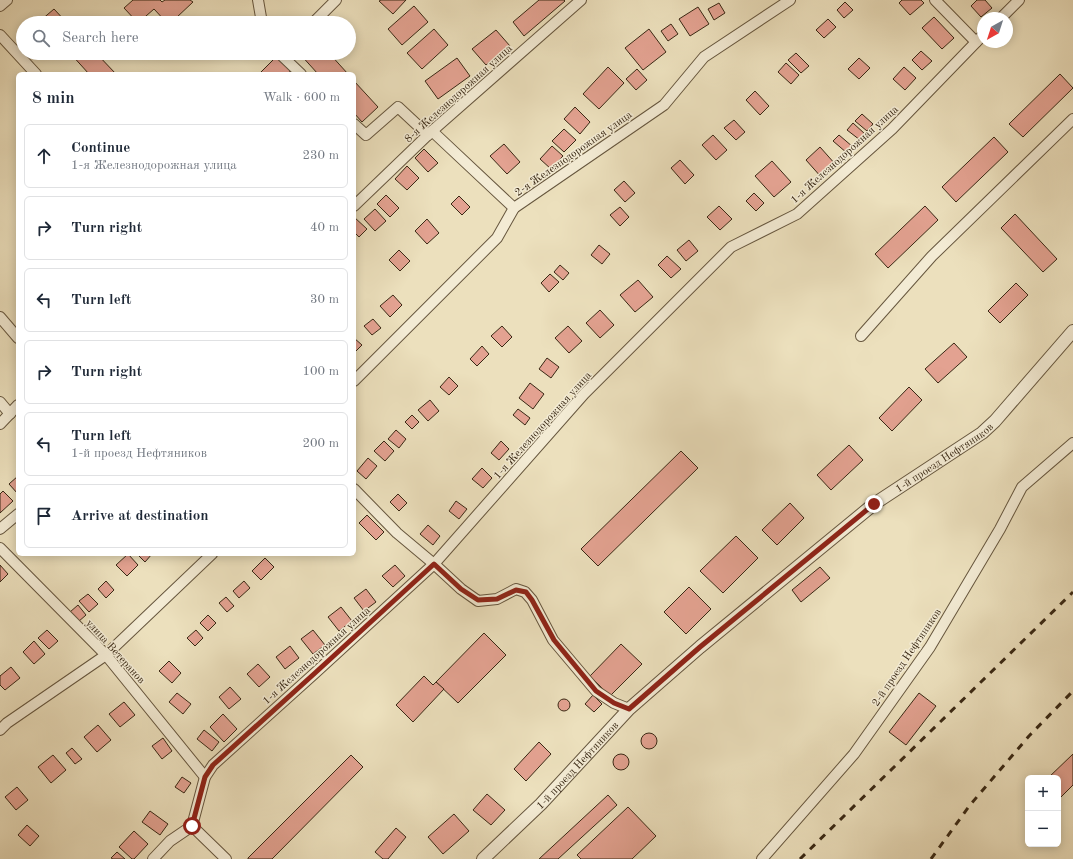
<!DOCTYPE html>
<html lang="en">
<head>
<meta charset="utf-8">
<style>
  :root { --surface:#fff; --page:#f6f6f7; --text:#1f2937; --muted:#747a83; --line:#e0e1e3 }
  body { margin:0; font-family:"Old Standard TT",serif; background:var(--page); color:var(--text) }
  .controls { position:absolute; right:12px; bottom:12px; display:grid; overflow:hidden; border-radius:6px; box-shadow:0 2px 10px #0003 }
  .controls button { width:36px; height:36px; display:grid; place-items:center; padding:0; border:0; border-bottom:1px solid var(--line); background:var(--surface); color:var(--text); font:20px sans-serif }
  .compass { position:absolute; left:977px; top:12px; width:36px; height:36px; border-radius:50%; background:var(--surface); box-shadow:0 2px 10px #0003; rotate:219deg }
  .stop { position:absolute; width:12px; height:12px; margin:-9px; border:3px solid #8f2418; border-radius:50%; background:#fff }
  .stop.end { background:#8f2418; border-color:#fff; box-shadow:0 1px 4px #0008 }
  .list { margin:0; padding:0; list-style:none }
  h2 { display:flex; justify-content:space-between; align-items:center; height:52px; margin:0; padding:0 16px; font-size:17px }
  h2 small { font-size:13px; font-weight:400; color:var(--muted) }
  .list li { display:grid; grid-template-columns:26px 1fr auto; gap:12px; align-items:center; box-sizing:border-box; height:64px; margin:0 8px 8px; padding:0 8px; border:1px solid var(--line); border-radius:6px }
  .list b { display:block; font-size:15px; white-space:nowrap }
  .list p { margin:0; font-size:13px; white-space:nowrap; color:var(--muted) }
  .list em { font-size:13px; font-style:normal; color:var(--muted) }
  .icon { flex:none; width:22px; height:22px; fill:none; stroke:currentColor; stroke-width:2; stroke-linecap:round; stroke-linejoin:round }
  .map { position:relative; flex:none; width:1073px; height:859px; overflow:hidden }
  .search { position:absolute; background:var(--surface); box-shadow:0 2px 10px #0003; left:16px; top:16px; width:340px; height:44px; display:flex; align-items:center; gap:10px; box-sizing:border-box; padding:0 14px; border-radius:22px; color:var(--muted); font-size:15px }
  .panel { position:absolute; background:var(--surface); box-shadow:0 2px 10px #0003; left:16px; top:72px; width:340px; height:484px; border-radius:6px }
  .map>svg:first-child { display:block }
  .building { fill:#e3a291; stroke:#392814 }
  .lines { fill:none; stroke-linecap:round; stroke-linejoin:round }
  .minor-casing { stroke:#66563e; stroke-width:12 }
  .tertiary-casing { stroke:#66563e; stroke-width:14 }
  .minor { stroke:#f3ebd4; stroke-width:10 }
  .tertiary { stroke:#f3ebd4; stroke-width:12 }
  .rail { stroke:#392814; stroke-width:3; stroke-dasharray:7 7; stroke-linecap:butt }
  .route { stroke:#8f2418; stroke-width:5 }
  .labels { text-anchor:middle; stroke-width:3; stroke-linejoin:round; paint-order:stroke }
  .street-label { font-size:11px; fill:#392814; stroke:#f3ebd4 }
</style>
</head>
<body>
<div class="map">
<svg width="1073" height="859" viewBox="0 0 1073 859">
  <rect width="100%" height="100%" fill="#ece0bd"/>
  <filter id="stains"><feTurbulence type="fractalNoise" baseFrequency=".005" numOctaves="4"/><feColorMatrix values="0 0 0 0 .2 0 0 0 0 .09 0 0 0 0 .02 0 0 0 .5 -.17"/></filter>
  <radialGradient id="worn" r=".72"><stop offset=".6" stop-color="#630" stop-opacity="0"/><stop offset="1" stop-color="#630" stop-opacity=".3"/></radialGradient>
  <!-- building -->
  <g class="building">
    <path d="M133,0H160L162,2L165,0H190L193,2L176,18L180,23H167L154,9L138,23L124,8Z"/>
    <path d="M381,0H406L393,14L379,1Z"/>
    <path d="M539,0H564L565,1L524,36L513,22Z"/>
    <path d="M902,0H921L924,3L910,15L899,3Z"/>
    <path d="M977,0H985L992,8L981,17L971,6Z"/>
    <path d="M845,2L853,10L844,18L837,10Z"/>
    <path d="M719,3L725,13L714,20L708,9Z"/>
    <path d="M414,6L428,22L402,45L388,29Z"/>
    <path d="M698,7L709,24L690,36L679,19Z"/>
    <path d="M54,9L67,23H41L40,21Z"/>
    <path d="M934,17L954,38L942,49L922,28Z"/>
    <path d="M828,19L836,27L824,38L816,30Z"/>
    <path d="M671,24L678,34L668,41L661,31Z"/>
    <path d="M434,29L448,45L422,69L407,53Z"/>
    <path d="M649,29L666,52L643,70L625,48Z"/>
    <path d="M496,30L510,46L486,65L472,49Z"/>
    <path d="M921,51L932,61L922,70L912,60Z"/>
    <path d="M70,53H96L116,74H89Z"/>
    <path d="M299,53H329L348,74H318Z"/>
    <path d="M796,53L809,66L801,73L788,60Z"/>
    <path d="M279,54L293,69L287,74H259Z"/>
    <path d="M457,58L470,76L438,99L425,81Z"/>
    <path d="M859,58L870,68L859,79L848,69Z"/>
    <path d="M786,63L799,75L791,84L778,72Z"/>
    <path d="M608,67L624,83L599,109L583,94Z"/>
    <path d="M904,67L916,78L905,90L893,79Z"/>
    <path d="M637,69L647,80L636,90L626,79Z"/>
    <path d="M1060,74L1073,88L1023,137L1009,124Z"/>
    <path d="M354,81L378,107L362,122L354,113Z"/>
    <path d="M755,91L769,106L760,115L746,100Z"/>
    <path d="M575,107L590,122L580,134L564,119Z"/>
    <path d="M862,114L873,124L867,131L855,121Z"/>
    <path d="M734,120L745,132L736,140L724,128Z"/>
    <path d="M853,123L865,134L860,140L847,130Z"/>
    <path d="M564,129L576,140L564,152L552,141Z"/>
    <path d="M713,135L727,150L716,160L702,145Z"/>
    <path d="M839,135L853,147L847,153L833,141Z"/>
    <path d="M994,137L1008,152L956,202L942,187Z"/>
    <path d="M504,144L520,162L507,174L490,156Z"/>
    <path d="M552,146L563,156L551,169L540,159Z"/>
    <path d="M820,147L836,165L822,178L806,160Z"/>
    <path d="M424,149L438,163L428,172L415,158Z"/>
    <path d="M680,160L694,175L685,184L671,168Z"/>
    <path d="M772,161L791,182L774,197L755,176Z"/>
    <path d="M407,166L419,178L407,190L395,179Z"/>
    <path d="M624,181L635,193L625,202L614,190Z"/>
    <path d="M754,193L764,203L756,211L746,201Z"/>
    <path d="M386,195L399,208L390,217L377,204Z"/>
    <path d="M459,196L470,207L462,215L451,204Z"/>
    <path d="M719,206L732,219L720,230L707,217Z"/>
    <path d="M925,206L938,220L888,268L875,254Z"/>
    <path d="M620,207L629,217L620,226L610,215Z"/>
    <path d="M375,209L386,221L375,231L364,219Z"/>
    <path d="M1015,214L1057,259L1043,272L1001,228Z"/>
    <path d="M354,217L367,229L359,237L354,232Z"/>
    <path d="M427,219L439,233L427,244L415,231Z"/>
    <path d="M689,240L698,251L686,261L677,250Z"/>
    <path d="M599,245L610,254L602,264L591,255Z"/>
    <path d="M399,250L410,261L400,271L389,260Z"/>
    <path d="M667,256L681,269L671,278L658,265Z"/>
    <path d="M560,265L569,273L563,280L554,272Z"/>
    <path d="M550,274L559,282L549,292L541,283Z"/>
    <path d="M638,280L653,297L635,312L620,295Z"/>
    <path d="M1016,283L1028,295L1000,323L988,311Z"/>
    <path d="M393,295L402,305L390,317L380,306Z"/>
    <path d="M600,310L614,325L600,338L586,323Z"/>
    <path d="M373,319L381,328L372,335L364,326Z"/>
    <path d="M502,326L512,337L502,347L491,336Z"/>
    <path d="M568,326L582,341L569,353L555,338Z"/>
    <path d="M354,338L362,345L354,353Z"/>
    <path d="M954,343L967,357L938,383L925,369Z"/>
    <path d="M482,346L489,354L477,366L470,359Z"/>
    <path d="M547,358L559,367L551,378L539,369Z"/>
    <path d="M449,377L458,386L449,395L440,387Z"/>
    <path d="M530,383L544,394L533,409L519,398Z"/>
    <path d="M909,387L922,400L892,431L879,418Z"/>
    <path d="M430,400L439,411L428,421L418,410Z"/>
    <path d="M518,409L530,418L525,425L513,415Z"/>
    <path d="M412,415L419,422L412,429L405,422Z"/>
    <path d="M396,430L406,439L399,448L388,439Z"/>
    <path d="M384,441L394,451L385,461L374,451Z"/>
    <path d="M501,441L509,449L499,460L491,453Z"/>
    <path d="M849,445L863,460L831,490L817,475Z"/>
    <path d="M681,451L698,468L598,566L581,549Z"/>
    <path d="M368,458L377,466L366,479L357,471Z"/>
    <path d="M482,468L492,478L483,488L472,479Z"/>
    <path d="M18,476V494L9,484Z"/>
    <path d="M3,491L13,501L0,513V494Z"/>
    <path d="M398,494L407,503L399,511L390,502Z"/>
    <path d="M456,501L467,509L459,519L449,511Z"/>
    <path d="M790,503L804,518L777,545L762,530Z"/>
    <path d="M367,515L384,532L376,540L359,523Z"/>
    <path d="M428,525L440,536L433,545L420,534Z"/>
    <path d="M736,536L758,558L723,593L700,571Z"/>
    <path d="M128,554L138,565L127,576L116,565Z"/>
    <path d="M137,554H152L145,562Z"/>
    <path d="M265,558L274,567L261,580L252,571Z"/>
    <path d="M0,565L8,574L0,582Z"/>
    <path d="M395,565L405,576L393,587L382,576Z"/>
    <path d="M820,567L830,578L801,602L792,590Z"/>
    <path d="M106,581L114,590L106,598L98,589Z"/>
    <path d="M244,581L250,588L239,598L233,591Z"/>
    <path d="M689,587L711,609L686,634L664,612Z"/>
    <path d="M366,589L376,602L364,611L354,598Z"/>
    <path d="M88,594L98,604L89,612L79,601Z"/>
    <path d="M226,597L234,606L227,612L219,603Z"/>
    <path d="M78,605L86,615L78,622L70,612Z"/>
    <path d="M341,607L352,621L339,631L328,617Z"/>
    <path d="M208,615L216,623L208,631L200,623Z"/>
    <path d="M47,630L58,641L49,649L38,638Z"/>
    <path d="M196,630L203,638L195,646L187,638Z"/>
    <path d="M313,630L325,645L313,654L301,639Z"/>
    <path d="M484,633L506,655L458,703L436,682Z"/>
    <path d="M34,641L45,654L34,664L23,652Z"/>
    <path d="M621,644L642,664L610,696L590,676Z"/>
    <path d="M290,646L299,658L285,669L276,657Z"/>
    <path d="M169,661L181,673L172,683L159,671Z"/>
    <path d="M258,664L270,677L259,687L247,674Z"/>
    <path d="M11,667L20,678L5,690L0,685V676Z"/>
    <path d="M424,676L433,685L436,682L444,689L413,722L396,705Z"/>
    <path d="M230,687L241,699L229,709L219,697Z"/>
    <path d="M177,693L191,704L183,714L169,702Z"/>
    <path d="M919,693L936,706L906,745L889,732Z"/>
    <path d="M593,695L602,704L594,712L585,704Z"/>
    <circle cx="564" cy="705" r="6"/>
    <path d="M124,702L135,715L120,727L109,714Z"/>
    <path d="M223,714L237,729L224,742L210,727Z"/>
    <path d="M98,725L111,740L97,752L84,737Z"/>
    <path d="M204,730L219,742L212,751L197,739Z"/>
    <circle cx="649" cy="741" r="8"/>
    <path d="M163,738L172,751L162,759L152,746Z"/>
    <path d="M539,742L551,754L526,781L514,769Z"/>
    <path d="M72,748L82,759L75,764L66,753Z"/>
    <path d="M1073,754V785L1058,800V778H1048Z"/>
    <circle cx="621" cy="762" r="8"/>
    <path d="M53,755L66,770L51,783L38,767Z"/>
    <path d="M351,755L363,767L272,859H248V858Z"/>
    <path d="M182,777L191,783L184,793L175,787Z"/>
    <path d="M17,787L28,800L16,810L5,797Z"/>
    <path d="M487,794L505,810L491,825L473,810Z"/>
    <path d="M608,795L617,805L558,859H539Z"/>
    <path d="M628,807L656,836L632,859H581L577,855Z"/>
    <path d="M150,811L168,824L160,835L142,822Z"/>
    <path d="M454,814L469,831L443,854L428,837Z"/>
    <path d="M27,825L39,836L30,846L18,835Z"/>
    <path d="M396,828L406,837L388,859H383L375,852Z"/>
    <path d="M134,831L148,844L134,859H132L119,847Z"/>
    <path d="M117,852L125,859H113L111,858Z"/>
  </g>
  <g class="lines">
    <defs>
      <g id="minor">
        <path d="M258,0L262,23"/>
        <path d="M935,0L976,42"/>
        <path d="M0,6L7,0"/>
        <path d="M1001,18L1019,0"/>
        <path d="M313,23L336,0"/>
        <path d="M0,35L36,74"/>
        <path d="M279,53L301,74"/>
        <path d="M354,124L366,135L398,107L428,135"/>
        <path d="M432,131L514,208"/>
        <path d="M354,206L432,131L581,0"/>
        <path d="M0,317L18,338"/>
        <path d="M861,336L932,256L1073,119"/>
        <path d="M354,381L497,238L514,208L664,105L704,57L790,0"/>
        <path d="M0,402L10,414"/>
        <path d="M0,424L18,405"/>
        <path d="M354,489L397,533L434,564L461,589L478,601L497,599L516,589L525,592L532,600L553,640L596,691L614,703L629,709"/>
        <path d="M0,529L18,514"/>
        <path d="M0,548L106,655L205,777"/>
        <path d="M0,730L7,723L106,655L212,554"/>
        <path d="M192,826L226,859"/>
        <path d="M153,859L170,841L192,826L205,777L213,765L315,673L434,564L584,394L731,247L797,214L892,129L983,35"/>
        <path d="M762,859L854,754L930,647L1000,529L1022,487L1073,443"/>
      </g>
      <g id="tertiary">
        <path id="s1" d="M483,859L541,804L629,709L700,647L874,504L982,433L995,421L1073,331"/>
      </g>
    </defs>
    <!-- minor casing -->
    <use href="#minor" class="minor-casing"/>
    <!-- tertiary casing -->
    <use href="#tertiary" class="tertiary-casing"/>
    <!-- minor -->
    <use href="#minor" class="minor"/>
    <!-- tertiary -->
    <use href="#tertiary" class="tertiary"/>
    <!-- rail -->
    <g class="rail">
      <path d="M800,859L1073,592"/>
      <path d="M931,859L970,805L1029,736L1073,691"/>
    </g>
  </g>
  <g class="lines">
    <!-- route -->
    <path class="route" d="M192,826L205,777L213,765L315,673L434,564L461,589L478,600L497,599L516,590L526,592L532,600L554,640L596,691L614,703L629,709L700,647L874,504"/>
  </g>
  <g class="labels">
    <!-- street labels -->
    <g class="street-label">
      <text transform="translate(458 93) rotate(-42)" y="4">8-я Железнодорожная улица</text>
      <text transform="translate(573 153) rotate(-35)" y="4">2-я Железнодорожная улица</text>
      <text transform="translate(844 154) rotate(-42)" y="4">1-я Железнодорожная улица</text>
      <text transform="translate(542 425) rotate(-48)" y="4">1-я Железнодорожная улица</text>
      <text dy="4" stroke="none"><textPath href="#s1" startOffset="613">1-й проезд Нефтяников</textPath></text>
      <text transform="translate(116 651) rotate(48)" y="4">улица Ветеранов</text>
      <text transform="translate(316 655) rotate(-42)" y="4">1-я Железнодорожная улица</text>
      <text transform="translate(906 657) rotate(-56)" y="4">2-й проезд Нефтяников</text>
      <text dy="4" stroke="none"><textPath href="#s1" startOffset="133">1-й проезд Нефтяников</textPath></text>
    </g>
  </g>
  <rect width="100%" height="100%" filter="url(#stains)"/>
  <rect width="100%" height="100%" fill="url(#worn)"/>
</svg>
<div class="controls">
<button>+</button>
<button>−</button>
</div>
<svg class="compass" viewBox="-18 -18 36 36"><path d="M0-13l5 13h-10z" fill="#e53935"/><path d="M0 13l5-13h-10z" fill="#747a83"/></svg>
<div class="stop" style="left:192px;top:826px"></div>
<div class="stop end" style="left:874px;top:504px"></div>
<div class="search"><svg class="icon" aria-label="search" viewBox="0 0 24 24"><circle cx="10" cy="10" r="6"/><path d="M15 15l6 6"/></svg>Search here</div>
<section class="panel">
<h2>8 min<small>Walk · 600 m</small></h2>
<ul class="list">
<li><svg class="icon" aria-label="ahead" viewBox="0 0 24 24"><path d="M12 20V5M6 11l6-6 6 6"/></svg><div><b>Continue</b><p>1-я Железнодорожная улица</p></div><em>230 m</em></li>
<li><svg class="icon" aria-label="right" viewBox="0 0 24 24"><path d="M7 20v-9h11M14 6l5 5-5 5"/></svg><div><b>Turn right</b></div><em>40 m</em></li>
<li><svg class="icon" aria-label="left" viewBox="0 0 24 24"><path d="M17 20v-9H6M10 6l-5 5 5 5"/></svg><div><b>Turn left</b></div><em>30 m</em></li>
<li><svg class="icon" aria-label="right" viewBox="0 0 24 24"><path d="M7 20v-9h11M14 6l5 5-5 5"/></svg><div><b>Turn right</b></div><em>100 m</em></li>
<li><svg class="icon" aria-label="left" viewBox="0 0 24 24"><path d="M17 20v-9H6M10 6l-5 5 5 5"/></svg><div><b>Turn left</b><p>1-й проезд Нефтяников</p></div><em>200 m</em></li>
<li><svg class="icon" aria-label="arrive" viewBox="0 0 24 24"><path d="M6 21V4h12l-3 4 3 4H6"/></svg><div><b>Arrive at destination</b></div></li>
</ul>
</section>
</div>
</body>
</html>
